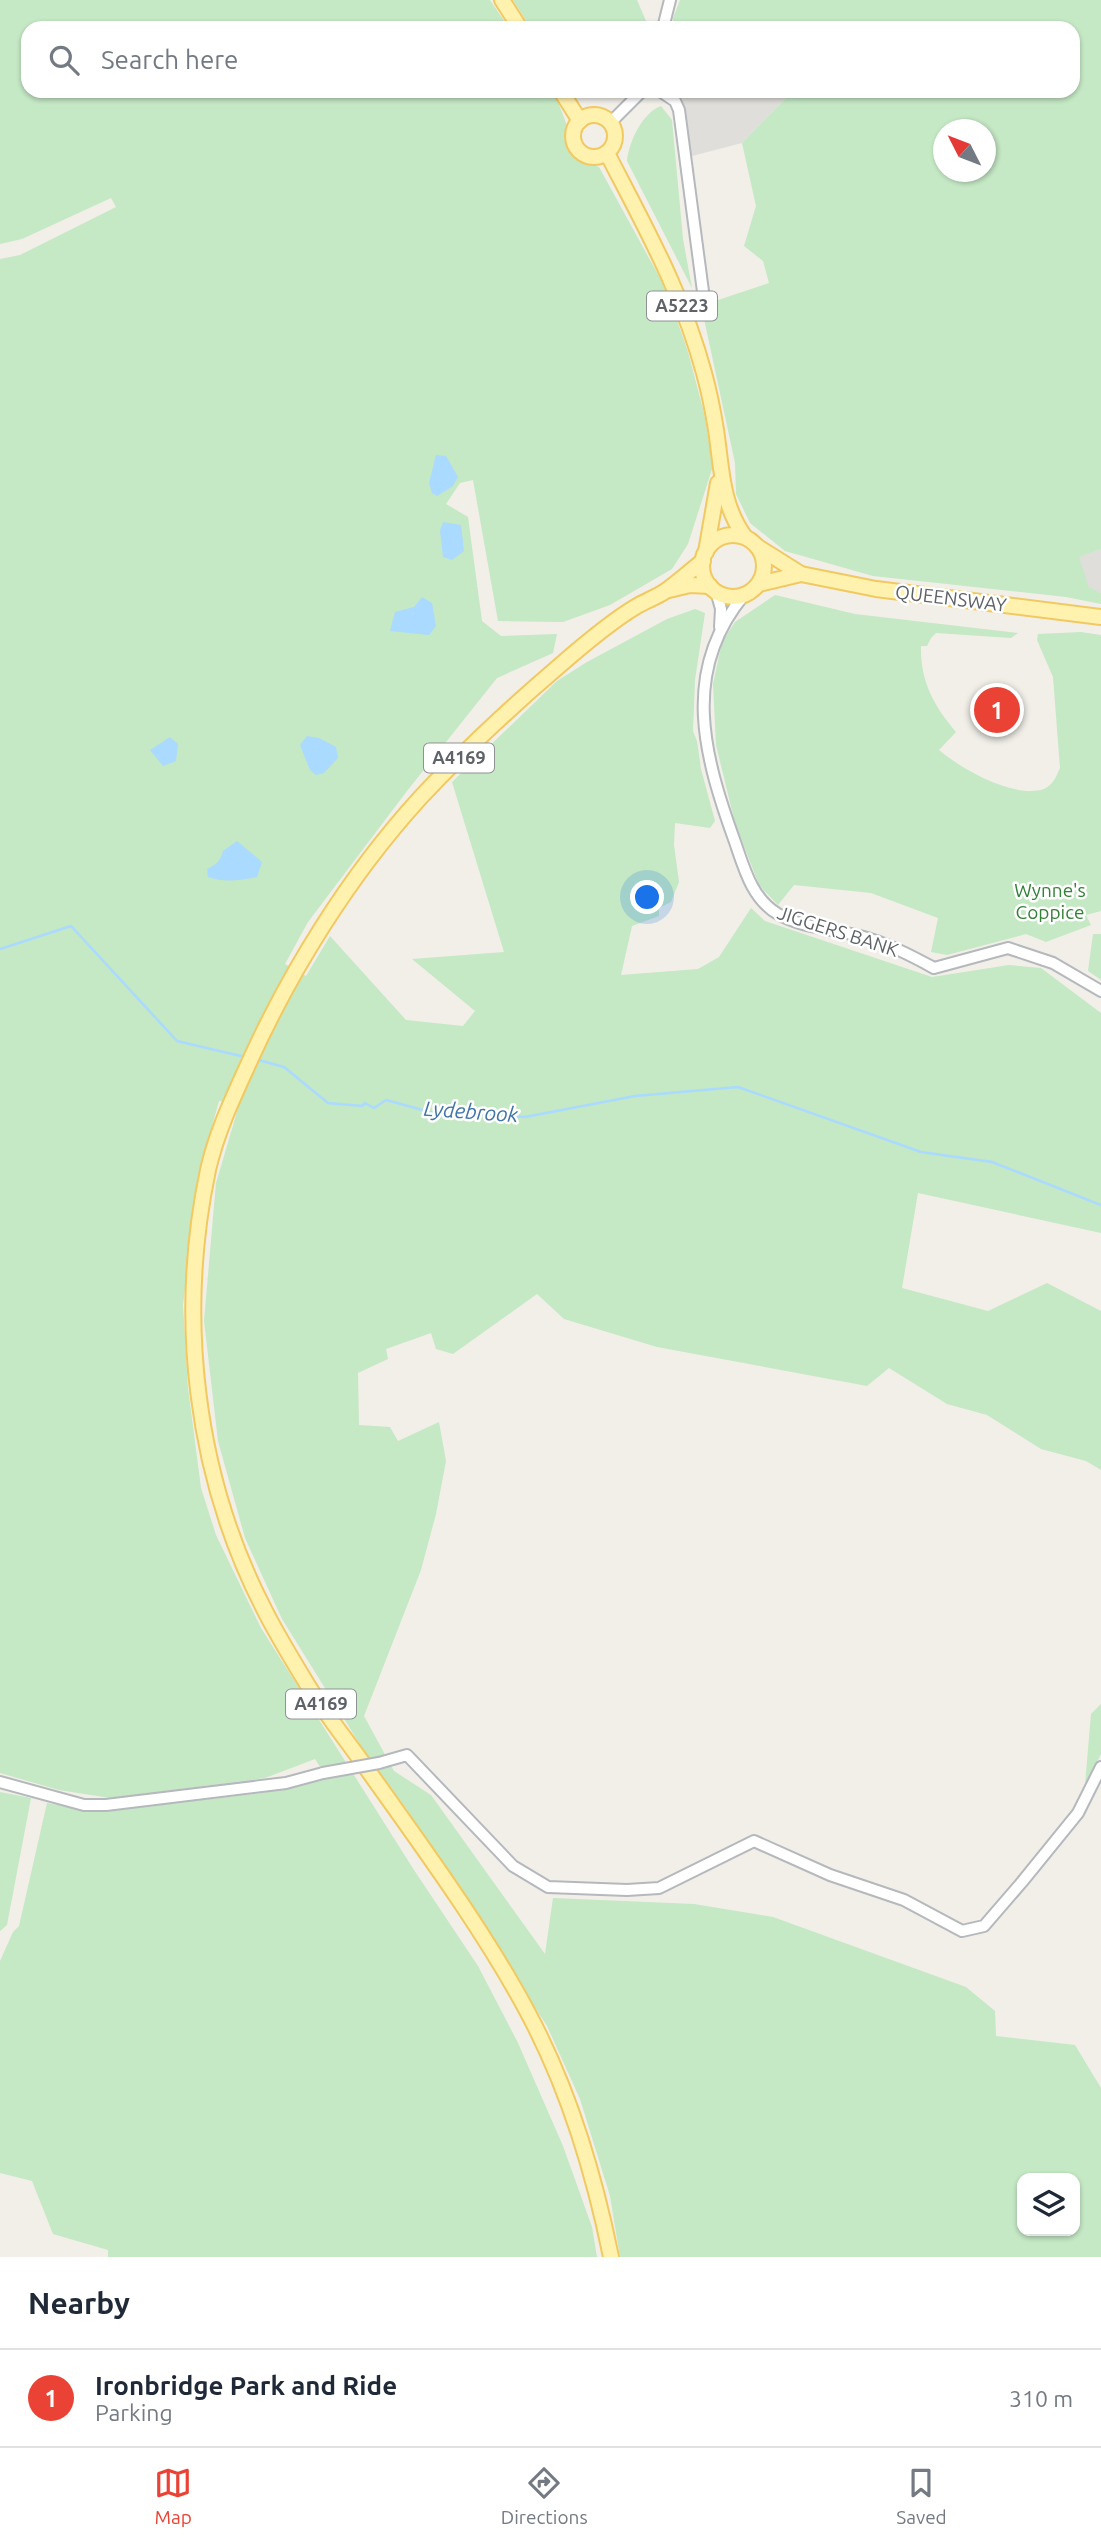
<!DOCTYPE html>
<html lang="en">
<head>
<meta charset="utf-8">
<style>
  :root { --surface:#fff; --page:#f2f2f3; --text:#1f2937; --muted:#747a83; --line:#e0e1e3; --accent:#ea4335 }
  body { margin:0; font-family:Ubuntu,sans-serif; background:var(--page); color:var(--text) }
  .controls { position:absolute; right:21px; bottom:21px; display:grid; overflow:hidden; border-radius:14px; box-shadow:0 2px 5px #0004 }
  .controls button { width:63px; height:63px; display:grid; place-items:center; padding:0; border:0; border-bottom:2px solid var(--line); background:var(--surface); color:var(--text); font:35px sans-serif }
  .compass { position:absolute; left:933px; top:119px; width:63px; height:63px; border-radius:50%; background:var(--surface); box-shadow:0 2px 5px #0004; rotate:312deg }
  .you { position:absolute; left:648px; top:898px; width:24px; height:24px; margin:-18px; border:5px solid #fff; border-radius:50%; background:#1a73e8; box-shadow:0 0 0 10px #1a73e833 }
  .badge { display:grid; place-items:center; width:46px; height:46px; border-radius:50%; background:var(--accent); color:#fff; font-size:23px; font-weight:700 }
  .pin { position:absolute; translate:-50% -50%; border:4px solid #fff; box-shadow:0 2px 7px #0006 }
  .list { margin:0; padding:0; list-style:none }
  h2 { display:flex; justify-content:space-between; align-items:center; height:91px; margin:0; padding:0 28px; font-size:30px }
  h2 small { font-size:23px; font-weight:400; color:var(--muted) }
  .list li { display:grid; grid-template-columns:46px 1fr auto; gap:21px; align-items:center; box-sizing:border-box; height:98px; padding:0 28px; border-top:2px solid var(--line) }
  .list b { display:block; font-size:26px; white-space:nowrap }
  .list p { margin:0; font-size:23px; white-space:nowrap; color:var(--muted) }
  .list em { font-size:23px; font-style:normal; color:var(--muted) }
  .icon { flex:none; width:38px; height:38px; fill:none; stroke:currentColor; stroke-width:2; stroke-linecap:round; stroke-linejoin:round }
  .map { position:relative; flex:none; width:1101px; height:2257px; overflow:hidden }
  .search { position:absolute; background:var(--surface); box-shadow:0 2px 5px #0004; left:21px; right:21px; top:21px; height:77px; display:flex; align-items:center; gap:18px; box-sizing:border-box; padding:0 24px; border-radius:21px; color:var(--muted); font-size:26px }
  .sheet { height:189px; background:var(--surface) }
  nav { display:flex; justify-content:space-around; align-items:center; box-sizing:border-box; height:98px; border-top:2px solid var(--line); background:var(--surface); font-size:19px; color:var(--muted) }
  nav a { display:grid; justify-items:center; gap:4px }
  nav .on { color:var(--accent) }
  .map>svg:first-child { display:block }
  .industrial { fill:#e0deda }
  .green { fill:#c5e8c5; fill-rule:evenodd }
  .water { fill:#aadaff }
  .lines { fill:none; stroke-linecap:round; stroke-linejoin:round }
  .stream { stroke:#aadaff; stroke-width:2.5 }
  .minor-casing { stroke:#b5b8bc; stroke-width:14 }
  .major-casing { stroke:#f2c960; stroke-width:18 }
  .minor { stroke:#fff; stroke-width:10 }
  .major { stroke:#fff2af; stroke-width:14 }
  .minor-bridge-casing { stroke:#b5b8bc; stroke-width:14; stroke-linecap:butt }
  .minor-bridge { stroke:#fff; stroke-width:10 }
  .labels { text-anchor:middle; stroke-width:5; stroke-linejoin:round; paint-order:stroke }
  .shield { fill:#fff; stroke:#8f9295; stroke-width:2 }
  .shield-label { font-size:18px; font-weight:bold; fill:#5f6368 }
  .street-label { font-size:19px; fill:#5f6368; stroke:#fff }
  .park-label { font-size:19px; fill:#348238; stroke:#fff }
  .water-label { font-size:21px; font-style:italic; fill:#4174aa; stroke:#fff }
</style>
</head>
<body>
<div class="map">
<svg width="1101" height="2257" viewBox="0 0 1101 2257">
  <rect width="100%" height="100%" fill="#f1efe8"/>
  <!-- industrial -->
  <g class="industrial">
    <path d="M681,91H793L742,143L692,156Z"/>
    <path d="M1101,549V593L1089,588L1078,557Z"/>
  </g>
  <!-- green -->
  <g class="green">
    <path d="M0,0H490L509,28H28V91H551L558,102L566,123V141L573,156L599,167L666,289L688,352L704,413L713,466L688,544L672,569L610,605L563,622L498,621L473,480L460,483L446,504L468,517L482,621L501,636L557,634L553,653L497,678L407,791L308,922L285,964L306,976L330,936L406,1020L463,1026L475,1011L412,959L504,952L452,782L557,681L587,662L667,619L695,609L705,613L695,680L693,731L697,741L701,769L715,821L710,828L675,823L674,845L679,882L671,902L659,908V916L632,926L621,975L698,969L719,957L751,908L765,921L932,977L1009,965L1041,968L1101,1013V1233L918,1193L902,1288L988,1311L1047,1283L1101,1311V1470L1086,1461L1041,1449L987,1415L947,1404L889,1368L867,1386L657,1347L564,1319L537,1294L453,1354L436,1349L431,1333L386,1349L388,1359L358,1373L359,1425L390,1427L398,1441L439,1422L446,1461L436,1514L421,1570L364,1716L394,1771L431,1795L545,1954L553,1898L694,1904L773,1917L966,1987L995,2011L996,2036L1075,2045L1101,2088V2257H620L610,2196L580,2099L547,2026L408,1811L366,1754L282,1619L245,1538L218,1441L204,1321L216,1183L239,1105L219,1101L198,1177L183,1305L188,1388L201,1488L216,1535L261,1628L414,1870L478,1966L518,2043L563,2146L592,2227L597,2257H108V2250L53,2234L32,2181L0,2173V1961L13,1932L19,1926L47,1803L94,1812L262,1793L328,1779L315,1759L265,1778L110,1798L59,1790L0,1773V259L20,255L116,207L111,198L22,239L0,244ZM1022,2178H1075V2231H1022Z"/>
    <path d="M513,0H637L646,21L645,28H531Z"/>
    <path d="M680,0H1101V549L1079,557L1089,587L1101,593V604L1066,597L873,576L785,551L750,523L736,494L735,463L703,314L709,312V303L769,283L763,261L744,246L756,206L742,143L793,91H1073V28H674L673,18ZM944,130H986V172H944Z"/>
    <path d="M661,106L672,120L683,239L692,288L627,161C629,142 642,113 661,106Z"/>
    <path d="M775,595L855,614L1018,633L1011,638L936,633L931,638L927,646H921C920,681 934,706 956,732L939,750C961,769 1014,799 1044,789C1053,785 1056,777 1060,768L1053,677L1037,640L1038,634L1081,632L1101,635V911L1086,915L1091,925L1046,942L1026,934L947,955L931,952L938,918L871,893L794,885L778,905L759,885L735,823L716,745L713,684L722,642L735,622Z"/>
    <path d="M1093,934H1101V980L1088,971Z"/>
    <path d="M1101,1704V1754L1085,1785L1091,1714Z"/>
    <path d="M0,1792L31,1798L7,1925L0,1931Z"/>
  </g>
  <!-- water -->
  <g class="water">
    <path d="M436,455L446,456L458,477L453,486L437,496L432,493L429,483Z"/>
    <path d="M443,522L461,525L464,551L452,560L443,557L440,531Z"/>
    <path d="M422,597L432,603L436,626L429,635L390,631L395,612L414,607Z"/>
    <path d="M307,736L319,738L336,747L338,758L324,773L316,775L310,770L300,745Z"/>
    <path d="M170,737L178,744L176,761L163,766L150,750Z"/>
    <path d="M237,841L262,862L257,877C240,880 225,883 208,877L207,869C216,865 221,860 223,851Z"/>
  </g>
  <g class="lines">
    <!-- stream -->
    <g class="stream">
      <path d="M0,949L71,926L177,1041L245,1057"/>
      <path d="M255,1059L284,1067L328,1103L362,1106L365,1103L374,1108L386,1100L430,1112L525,1117L635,1096L738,1087L921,1152L992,1162L1101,1205"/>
    </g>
    <defs>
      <g id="minor">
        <path d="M663,28L670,0"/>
        <path d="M660,91L675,101L679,110L704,299"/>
        <path d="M610,123L642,91"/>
        <path d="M716,591L721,609L720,627"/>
        <path d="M744,595C680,672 704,756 735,842C744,868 752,899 778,914C802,928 834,929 860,936C887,943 910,955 934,968L1008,948L1053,963L1101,991"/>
        <path d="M379,1763L407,1755L513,1866L548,1887L627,1890L659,1888L754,1841L830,1875L904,1900L962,1931L984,1926L1022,1882L1078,1813L1101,1767"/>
        <path d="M0,1782L84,1805H106L286,1783L323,1773"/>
      </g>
      <g id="major">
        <path d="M502,0L520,28"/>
        <path d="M561,91L580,121"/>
        <circle cx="594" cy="136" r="21"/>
        <path d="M607,153C644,225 683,294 704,373C709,391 713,411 716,430C722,469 721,504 745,537"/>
        <circle cx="733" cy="566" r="31"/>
        <path d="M758,547L801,574L876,589L1101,617"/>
        <path d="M706,552L718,483"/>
        <path d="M759,584L801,574"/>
        <path d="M669,590L690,585L710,586"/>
        <path d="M611,2257C594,2173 568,2087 527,2011C483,1929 421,1845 367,1769C346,1739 322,1710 304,1679C290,1656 276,1633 264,1609C195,1475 177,1317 208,1170C216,1134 232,1100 247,1067C290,971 349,876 420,798C463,752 510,708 558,667C582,646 610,622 637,606C646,601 656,597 664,592C677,583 690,571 703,561"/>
      </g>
    </defs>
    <!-- minor casing -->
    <use href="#minor" class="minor-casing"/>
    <!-- major casing -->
    <use href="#major" class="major-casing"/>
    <!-- minor -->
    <use href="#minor" class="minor"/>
    <!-- major -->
    <use href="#major" class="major"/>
    <defs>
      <path id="minor-bridge" d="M323,1773L379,1763"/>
    </defs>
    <!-- minor-bridge casing -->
    <use href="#minor-bridge" class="minor-bridge-casing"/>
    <!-- minor-bridge -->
    <use href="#minor-bridge" class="minor-bridge"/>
  </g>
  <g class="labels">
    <!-- shield labels -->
    <g class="shield">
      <rect x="647" y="291.5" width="70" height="29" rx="5"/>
      <rect x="424" y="743.5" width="70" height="29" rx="5"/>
      <rect x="286" y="1689.5" width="70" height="29" rx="5"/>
    </g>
    <g class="shield-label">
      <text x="682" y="312">A5223</text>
      <text x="459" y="764">A4169</text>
      <text x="321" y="1710">A4169</text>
    </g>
    <!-- street labels -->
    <g class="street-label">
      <text transform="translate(951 598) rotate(7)" y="7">QUEENSWAY</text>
      <text transform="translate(838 931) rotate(18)" y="7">JIGGERS BANK</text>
    </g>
    <!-- park labels -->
    <g class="park-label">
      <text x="1050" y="897">Wynne's<tspan x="1050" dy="22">Coppice</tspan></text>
    </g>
    <!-- water labels -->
    <g class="water-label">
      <text transform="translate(471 1112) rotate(4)" y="7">Lydebrook</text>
    </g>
  </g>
</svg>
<div class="controls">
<button><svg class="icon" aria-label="layers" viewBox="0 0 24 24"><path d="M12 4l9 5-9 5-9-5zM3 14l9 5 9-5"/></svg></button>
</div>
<svg class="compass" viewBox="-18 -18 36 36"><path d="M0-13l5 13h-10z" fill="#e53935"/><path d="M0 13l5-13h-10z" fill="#747a83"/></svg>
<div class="you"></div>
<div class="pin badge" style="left:997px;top:710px">1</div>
<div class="search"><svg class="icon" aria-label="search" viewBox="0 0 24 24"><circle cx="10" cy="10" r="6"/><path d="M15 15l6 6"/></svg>Search here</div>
</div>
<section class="sheet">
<h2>Nearby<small></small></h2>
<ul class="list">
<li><span class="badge">1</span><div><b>Ironbridge Park and Ride</b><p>Parking</p></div><em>310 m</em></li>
</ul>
</section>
<nav>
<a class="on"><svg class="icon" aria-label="map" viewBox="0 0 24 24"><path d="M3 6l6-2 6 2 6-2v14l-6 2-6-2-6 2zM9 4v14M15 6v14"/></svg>Map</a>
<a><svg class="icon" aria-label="directions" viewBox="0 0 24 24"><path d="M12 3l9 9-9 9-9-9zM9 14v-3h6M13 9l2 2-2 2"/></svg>Directions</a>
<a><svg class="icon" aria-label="saved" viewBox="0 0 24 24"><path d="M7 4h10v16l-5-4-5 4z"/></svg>Saved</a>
</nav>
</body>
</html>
